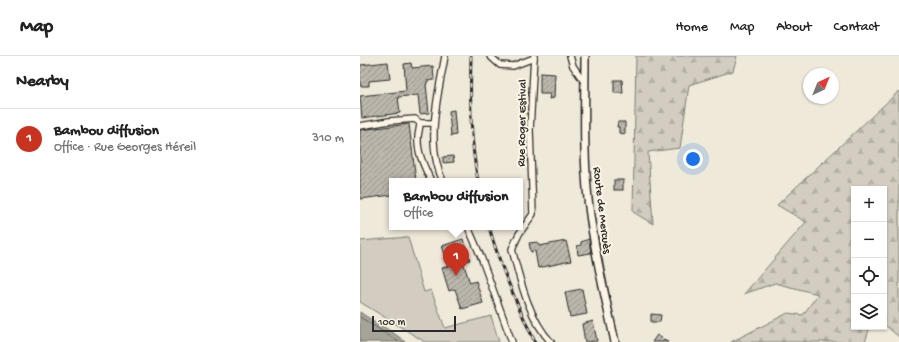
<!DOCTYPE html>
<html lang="en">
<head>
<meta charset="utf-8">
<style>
  :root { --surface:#fff; --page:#f6f6f6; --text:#222; --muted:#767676; --line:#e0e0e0; --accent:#c8321e }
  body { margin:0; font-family:"Gochi Hand",sans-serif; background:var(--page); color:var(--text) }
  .controls { position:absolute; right:12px; bottom:12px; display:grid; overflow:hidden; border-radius:0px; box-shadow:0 1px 3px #0004 }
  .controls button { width:36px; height:36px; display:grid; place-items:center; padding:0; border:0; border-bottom:1px solid var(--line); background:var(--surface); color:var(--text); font:20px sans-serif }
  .compass { position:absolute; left:443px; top:12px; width:36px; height:36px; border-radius:50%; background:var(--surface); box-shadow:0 1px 3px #0004; rotate:43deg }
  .scale { position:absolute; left:12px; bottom:10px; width:84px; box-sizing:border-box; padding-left:4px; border:2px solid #2b2b2b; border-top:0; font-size:11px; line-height:14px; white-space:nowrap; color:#2b2b2b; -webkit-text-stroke:3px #fcf5e5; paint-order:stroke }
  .you { position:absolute; left:333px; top:103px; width:14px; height:14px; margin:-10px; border:3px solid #fff; border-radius:50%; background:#1a73e8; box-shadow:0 0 0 6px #1a73e833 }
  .badge { display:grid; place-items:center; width:26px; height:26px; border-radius:50%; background:var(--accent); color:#fff; font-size:13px; font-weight:700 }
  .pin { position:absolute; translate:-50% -33px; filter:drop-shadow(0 1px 2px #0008) }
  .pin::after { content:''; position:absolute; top:21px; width:14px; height:12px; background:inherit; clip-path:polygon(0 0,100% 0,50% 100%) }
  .popup { position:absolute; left:29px; top:122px; width:134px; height:52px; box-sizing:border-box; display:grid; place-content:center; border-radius:0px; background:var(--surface); filter:drop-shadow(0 1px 3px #0005); font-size:13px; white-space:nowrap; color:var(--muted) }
  .popup b { font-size:15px; color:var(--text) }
  .popup::after { content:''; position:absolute; left:50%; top:100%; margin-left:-8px; border:8px solid transparent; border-top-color:var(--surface) }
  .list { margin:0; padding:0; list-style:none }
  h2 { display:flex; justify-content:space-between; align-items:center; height:52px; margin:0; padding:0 16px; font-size:17px }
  h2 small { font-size:13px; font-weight:400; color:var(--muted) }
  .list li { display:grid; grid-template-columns:26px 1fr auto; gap:12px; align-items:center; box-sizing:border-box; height:60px; padding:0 16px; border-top:1px solid var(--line) }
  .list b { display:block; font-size:15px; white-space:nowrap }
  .list p { margin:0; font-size:13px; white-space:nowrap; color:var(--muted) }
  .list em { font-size:13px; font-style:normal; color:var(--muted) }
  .icon { flex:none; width:22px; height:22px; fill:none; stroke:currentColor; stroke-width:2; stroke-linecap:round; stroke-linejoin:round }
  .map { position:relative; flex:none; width:539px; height:286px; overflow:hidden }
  header { display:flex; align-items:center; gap:24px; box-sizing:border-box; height:56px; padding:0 20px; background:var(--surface); border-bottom:1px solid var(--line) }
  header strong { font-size:19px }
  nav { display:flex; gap:22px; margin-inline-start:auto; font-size:14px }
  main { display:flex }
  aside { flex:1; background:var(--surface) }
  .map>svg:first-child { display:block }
  .green { fill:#d2cdc0; stroke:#7e7c76 }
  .forest { fill:url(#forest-firs); stroke:#7e7c76 }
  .water { fill:#a6a399; stroke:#75736d }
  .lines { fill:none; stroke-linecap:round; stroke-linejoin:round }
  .shore { stroke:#5c5b57; stroke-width:1 }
  .building { fill:url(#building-hatch); stroke:#2b2b2b }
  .minor-casing { stroke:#2b2b2b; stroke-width:8 }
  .major-casing { stroke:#2b2b2b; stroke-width:10 }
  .minor { stroke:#fcf5e5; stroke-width:5.5 }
  .major { stroke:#fcf5e5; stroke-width:7 }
  .rail-casing { stroke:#2b2b2b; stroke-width:3 }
  .rail { stroke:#fcf5e5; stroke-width:1.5; stroke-dasharray:4.5; stroke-linecap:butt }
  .labels { text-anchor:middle; stroke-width:4; stroke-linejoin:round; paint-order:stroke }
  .street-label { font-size:12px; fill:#2b2b2b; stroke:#fcf5e5 }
</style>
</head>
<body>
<header>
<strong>Map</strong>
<nav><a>Home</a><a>Map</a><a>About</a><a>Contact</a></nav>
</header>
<main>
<aside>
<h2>Nearby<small></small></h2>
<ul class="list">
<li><span class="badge">1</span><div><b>Bambou diffusion</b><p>Office · Rue Georges Héreil</p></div><em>310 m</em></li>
</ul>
</aside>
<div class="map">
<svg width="539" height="286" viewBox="0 0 539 286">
  <defs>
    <pattern id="forest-firs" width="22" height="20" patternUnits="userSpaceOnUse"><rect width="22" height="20" fill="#d2cdc0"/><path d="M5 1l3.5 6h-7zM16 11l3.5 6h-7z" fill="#b4b0a5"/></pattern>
    <pattern id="building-hatch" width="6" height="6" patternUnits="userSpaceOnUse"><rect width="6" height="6" fill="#bcb7ac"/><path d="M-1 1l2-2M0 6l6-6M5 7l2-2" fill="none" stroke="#99958c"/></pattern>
  </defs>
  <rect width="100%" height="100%" fill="#efe9da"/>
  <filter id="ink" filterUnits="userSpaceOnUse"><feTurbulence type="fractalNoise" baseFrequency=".025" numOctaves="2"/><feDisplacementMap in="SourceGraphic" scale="8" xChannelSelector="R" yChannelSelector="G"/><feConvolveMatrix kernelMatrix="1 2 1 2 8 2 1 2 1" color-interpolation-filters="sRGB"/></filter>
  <g filter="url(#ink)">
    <!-- green -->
    <path class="green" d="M48,181L64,236L71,234L85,272L131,260L139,286H65L0,246V185Z"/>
    <!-- forest -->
    <g class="forest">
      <path d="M276,0H377L373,15L329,29L320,92L288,96L293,168L273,156Z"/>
      <path d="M539,35V281L524,268V133H494V271H510L505,286H371L428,257L443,259L458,238L415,227L384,238L446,166L417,149Z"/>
    </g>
    <!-- water -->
    <path class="water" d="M0,256C15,267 32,274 45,286H0Z"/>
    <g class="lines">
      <!-- shore -->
      <path class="shore" d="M0,261L39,286"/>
    </g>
    <!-- building -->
    <g class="building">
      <path d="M28,6L30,23L9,25V30H0V9Z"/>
      <path d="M51,7L52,12L73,10L74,24L67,25V28H66L69,57L60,58L58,39L38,41L40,57L2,62L0,40L46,35L44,8Z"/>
      <path d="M180,17L195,18L194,42L189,43L190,38H180Z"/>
      <path d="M254,24H262L263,37H254Z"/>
      <path d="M94,54L96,79L91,80L89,55Z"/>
      <path d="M258,66H265V78L259,77V71H257Z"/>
      <path d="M49,68L56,125H32V139L0,143V74Z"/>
      <path d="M93,100L94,106L83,107V101Z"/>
      <rect x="254" y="124" width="9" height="10"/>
      <path d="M103,183L110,204L103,206L110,227L116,225L123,247L102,253L95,233L89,235L82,212L89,210L82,190Z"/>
      <path d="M229,183L231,197L218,199L217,190L221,189V186Z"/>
      <path d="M206,185L211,205L178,212L175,195L171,196L169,187L178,186L179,190Z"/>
      <path d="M222,233L227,258L210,261L205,236Z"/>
      <path d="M291,258L301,259L300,266H291Z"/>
      <path d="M233,265L237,285L225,286L222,268Z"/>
      <path d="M297,279L308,286H292Z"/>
    </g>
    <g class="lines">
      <defs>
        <g id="minor">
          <path d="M130,0L140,9L153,10L174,2"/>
          <path d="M174,0L170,74L173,158L159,178L152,193C160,224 169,263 191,286"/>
          <path d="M210,0L213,10L225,27"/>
          <path d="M60,67H74"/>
          <path d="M0,70L29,65L55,63L60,67C60,72 58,77 58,82C57,97 65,112 71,125"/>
          <path d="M83,125C65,87 78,40 85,0"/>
          <path d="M108,171L121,201L152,286"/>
        </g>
        <path id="major" d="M225,0C225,47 223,96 228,143C233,189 245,240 255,286"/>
      </defs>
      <!-- minor casing -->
      <use href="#minor" class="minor-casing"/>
      <!-- major casing -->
      <use href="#major" class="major-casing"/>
      <!-- minor -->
      <use href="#minor" class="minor"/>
      <!-- major -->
      <use href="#major" class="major"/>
      <defs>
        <g id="rail">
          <path d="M111,0C110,42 110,84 118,125"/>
          <path d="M129,171C140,211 157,249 175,286"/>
        </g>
      </defs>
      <!-- rail casing -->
      <use href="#rail" class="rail-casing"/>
      <!-- rail -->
      <use href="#rail" class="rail"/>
    </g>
  </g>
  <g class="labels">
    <!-- street labels -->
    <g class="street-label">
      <text transform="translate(161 67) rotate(-89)" y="4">Rue Roger Estival</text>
      <text transform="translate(243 154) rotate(83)" y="4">Route de Mercuès</text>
    </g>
  </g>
</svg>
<div class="controls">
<button>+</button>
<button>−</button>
<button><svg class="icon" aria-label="locate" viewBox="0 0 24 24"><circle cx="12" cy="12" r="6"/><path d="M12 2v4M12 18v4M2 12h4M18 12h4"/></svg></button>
<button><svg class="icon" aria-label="layers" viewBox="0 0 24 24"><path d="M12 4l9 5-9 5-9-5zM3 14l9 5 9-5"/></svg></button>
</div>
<svg class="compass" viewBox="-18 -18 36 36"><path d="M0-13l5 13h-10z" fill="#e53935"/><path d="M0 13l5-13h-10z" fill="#767676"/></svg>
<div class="scale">100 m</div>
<div class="you"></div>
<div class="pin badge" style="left:96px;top:220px">1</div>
<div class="popup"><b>Bambou diffusion</b>Office</div>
</div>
</main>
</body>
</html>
